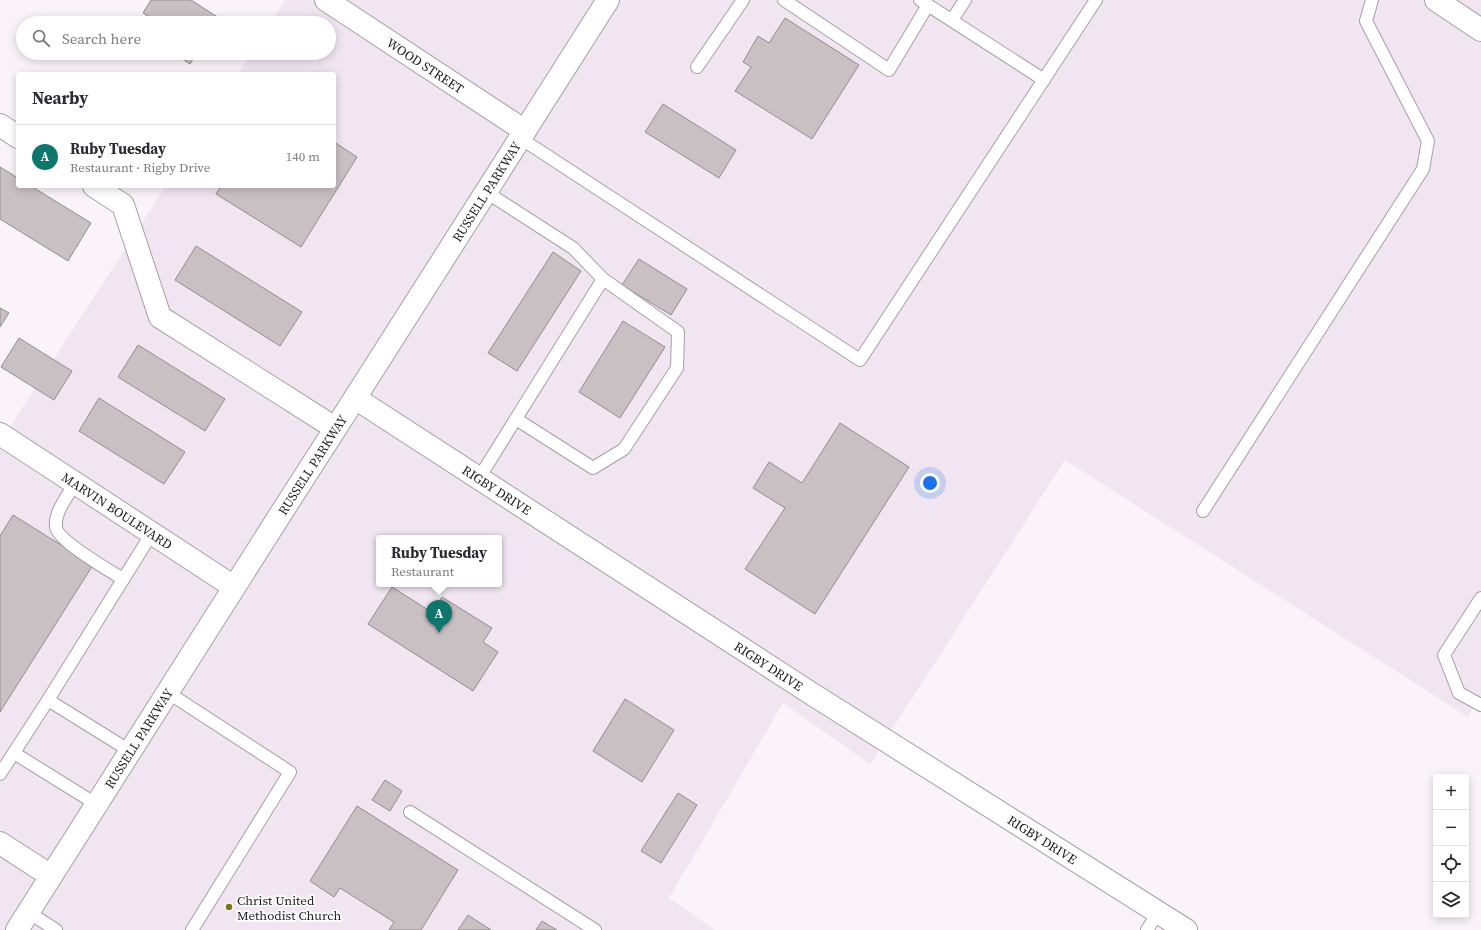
<!DOCTYPE html>
<html lang="en">
<head>
<meta charset="utf-8">
<style>
  :root { --surface:#fff; --page:#f7f7f7; --text:#2b2b33; --muted:#7c7c81; --line:#e1e1e2; --accent:#0f766e }
  body { margin:0; font-family:"Source Serif 4",serif; background:var(--page); color:var(--text) }
  .controls { position:absolute; right:12px; bottom:12px; display:grid; overflow:hidden; border-radius:4px; box-shadow:0 2px 10px #0003 }
  .controls button { width:36px; height:36px; display:grid; place-items:center; padding:0; border:0; border-bottom:1px solid var(--line); background:var(--surface); color:var(--text); font:20px sans-serif }
  .you { position:absolute; left:930px; top:483px; width:14px; height:14px; margin:-10px; border:3px solid #fff; border-radius:50%; background:#1a73e8; box-shadow:0 0 0 6px #1a73e833 }
  .badge { display:grid; place-items:center; width:26px; height:26px; border-radius:50%; background:var(--accent); color:#fff; font-size:13px; font-weight:700 }
  .pin { position:absolute; translate:-50% -33px; filter:drop-shadow(0 1px 2px #0008) }
  .pin::after { content:''; position:absolute; top:21px; width:14px; height:12px; background:inherit; clip-path:polygon(0 0,100% 0,50% 100%) }
  .popup { position:absolute; left:376px; top:535px; width:126px; height:52px; box-sizing:border-box; display:grid; place-content:center; border-radius:4px; background:var(--surface); filter:drop-shadow(0 1px 3px #0005); font-size:13px; white-space:nowrap; color:var(--muted) }
  .popup b { font-size:15px; color:var(--text) }
  .popup::after { content:''; position:absolute; left:50%; top:100%; margin-left:-8px; border:8px solid transparent; border-top-color:var(--surface) }
  .list { margin:0; padding:0; list-style:none }
  h2 { display:flex; justify-content:space-between; align-items:center; height:52px; margin:0; padding:0 16px; font-size:17px }
  h2 small { font-size:13px; font-weight:400; color:var(--muted) }
  .list li { display:grid; grid-template-columns:26px 1fr auto; gap:12px; align-items:center; box-sizing:border-box; height:64px; padding:0 16px; border-top:1px solid var(--line) }
  .list b { display:block; font-size:15px; white-space:nowrap }
  .list p { margin:0; font-size:13px; white-space:nowrap; color:var(--muted) }
  .list em { font-size:13px; font-style:normal; color:var(--muted) }
  .icon { flex:none; width:22px; height:22px; fill:none; stroke:currentColor; stroke-width:2; stroke-linecap:round; stroke-linejoin:round }
  .map { position:relative; flex:none; width:1481px; height:930px; overflow:hidden }
  .search { position:absolute; background:var(--surface); box-shadow:0 2px 10px #0003; left:16px; top:16px; width:320px; height:44px; display:flex; align-items:center; gap:10px; box-sizing:border-box; padding:0 14px; border-radius:22px; color:var(--muted); font-size:15px }
  .panel { position:absolute; background:var(--surface); box-shadow:0 2px 10px #0003; left:16px; top:72px; width:320px; height:116px; border-radius:4px }
  .map>svg:first-child { display:block }
  .built { fill:#f0e5f1; fill-rule:evenodd }
  .building { fill:#c9c0c3; stroke:#948c8f }
  .lines { fill:none; stroke-linecap:round; stroke-linejoin:round }
  .lane-casing { stroke:#a5a0a6; stroke-width:14 }
  .street-casing { stroke:#a5a0a6; stroke-width:24 }
  .primary-casing { stroke:#a5a0a6; stroke-width:24 }
  .lane { stroke:#fff; stroke-width:12 }
  .street { stroke:#fff; stroke-width:22 }
  .primary { stroke:#fff; stroke-width:22 }
  .poi-dot { fill:#7a751a; stroke:#fff; stroke-width:1.5 }
  .labels { text-anchor:middle; stroke-width:3.5; stroke-linejoin:round; paint-order:stroke }
  .street-label { font-size:13px; fill:#1e1c1e; stroke:#fff }
  .poi-label { font-size:13px; fill:#1e1c1e; stroke:#fff; text-anchor:start }
</style>
</head>
<body>
<div class="map">
<svg width="1481" height="930" viewBox="0 0 1481 930">
  <rect width="100%" height="100%" fill="#faf4fa"/>
  <!-- built -->
  <path class="built" d="M285,0H1481V695L1468,717L1065,460L870,764L783,703L669,898L715,930H0V442L166,186H334V74H238L252,53H329V23H271ZM379,538H499V584H379Z"/>
  <!-- building -->
  <g class="building">
    <path d="M151,0H191L219,18L216,23H152L154,20L143,13Z"/>
    <path d="M785,18L859,65L812,139L735,91L751,67L743,62L758,36L769,43Z"/>
    <path d="M173,53H197L190,64Z"/>
    <path d="M663,104L736,150L719,178L645,132Z"/>
    <path d="M334,142L357,157L301,247L216,194L221,186H334Z"/>
    <path d="M0,167L18,178V186H31L91,223L68,261L0,219Z"/>
    <path d="M196,246L302,312L280,346L175,280Z"/>
    <path d="M553,252L581,271L517,371L488,353Z"/>
    <path d="M639,259L687,289L671,315L622,285Z"/>
    <path d="M0,308L9,313L0,327Z"/>
    <path d="M623,321L665,347L620,418L579,392Z"/>
    <path d="M19,338L72,371L54,400L1,367Z"/>
    <path d="M138,345L225,399L205,431L118,377Z"/>
    <path d="M99,398L185,452L164,484L79,431Z"/>
    <path d="M840,423L909,467L815,614L745,569L785,508L753,488L769,462L802,483Z"/>
    <path d="M13,515L93,565L0,712V536Z"/>
    <path d="M392,587L433,613L442,597L492,628L483,642L498,652L473,691L368,624Z"/>
    <path d="M625,699L674,730L642,782L593,751Z"/>
    <path d="M385,780L402,791L390,811L372,800Z"/>
    <path d="M678,793L697,805L661,863L641,851Z"/>
    <path d="M357,806L458,870L421,930H389L394,922L340,888L334,897L310,881Z"/>
    <path d="M468,915L491,930H458Z"/>
    <path d="M542,921L557,930H536Z"/>
  </g>
  <g class="lines">
    <defs>
      <g id="lane">
        <path d="M784,0L889,70L928,5"/>
        <path d="M920,0L1044,80"/>
        <path d="M952,20L965,0"/>
        <path d="M697,67L743,0"/>
        <path d="M520,138L860,360L1096,0"/>
        <path d="M486,192L573,248L603,279"/>
        <path d="M479,478L603,279L678,332L677,368L624,449L593,468L516,419"/>
        <path d="M75,483C68,496 54,512 56,527C57,540 110,571 123,579"/>
        <path d="M1203,511L1423,169L1428,141L1366,21L1372,0"/>
        <path d="M1481,598L1444,655L1459,693L1481,705"/>
        <path d="M167,692L290,772L192,930"/>
        <path d="M48,700L130,751"/>
        <path d="M14,753L96,804"/>
        <path d="M0,774L48,700L152,533"/>
        <path d="M410,812L595,930"/>
        <path d="M28,912L56,930"/>
        <path d="M1147,930L1158,912"/>
      </g>
      <g id="street">
        <path id="s1" d="M326,0L525,131"/>
        <path d="M1436,0L1481,30"/>
        <path d="M0,125L18,137"/>
        <path d="M94,186L123,205L160,317L335,428"/>
        <path id="s2" d="M355,398L812,694L1186,930"/>
        <path id="s3" d="M0,434L234,587"/>
        <path d="M0,843L51,876"/>
      </g>
      <g id="primary">
        <path id="s4" d="M17,930L280,515L355,398L608,0"/>
      </g>
    </defs>
    <!-- lane casing -->
    <use href="#lane" class="lane-casing"/>
    <!-- street casing -->
    <use href="#street" class="street-casing"/>
    <!-- primary casing -->
    <use href="#primary" class="primary-casing"/>
    <!-- lane -->
    <use href="#lane" class="lane"/>
    <!-- street -->
    <use href="#street" class="street"/>
    <!-- primary -->
    <use href="#primary" class="primary"/>
  </g>
  <!-- markers -->
  <circle class="poi-dot" cx="229" cy="907" r="4"/>
  <g class="labels">
    <!-- street labels -->
    <g class="street-label">
      <text dy="5" stroke="none"><textPath href="#s1" startOffset="119">WOOD STREET</textPath></text>
      <text dy="5" stroke="none"><textPath href="#s4" startOffset="875">RUSSELL PARKWAY</textPath></text>
      <text dy="5" stroke="none"><textPath href="#s4" startOffset="551">RUSSELL PARKWAY</textPath></text>
      <text dy="5" stroke="none"><textPath href="#s2" startOffset="169">RIGBY DRIVE</textPath></text>
      <text dy="5" stroke="none"><textPath href="#s3" startOffset="140">MARVIN BOULEVARD</textPath></text>
      <text dy="5" stroke="none"><textPath href="#s2" startOffset="493">RIGBY DRIVE</textPath></text>
      <text dy="5" stroke="none"><textPath href="#s4" startOffset="227">RUSSELL PARKWAY</textPath></text>
      <text dy="5" stroke="none"><textPath href="#s2" startOffset="817">RIGBY DRIVE</textPath></text>
    </g>
    <!-- poi labels -->
    <g class="poi-label">
      <text x="237" y="905">Christ United<tspan x="237" dy="15">Methodist Church</tspan></text>
    </g>
  </g>
</svg>
<div class="controls">
<button>+</button>
<button>−</button>
<button><svg class="icon" aria-label="locate" viewBox="0 0 24 24"><circle cx="12" cy="12" r="6"/><path d="M12 2v4M12 18v4M2 12h4M18 12h4"/></svg></button>
<button><svg class="icon" aria-label="layers" viewBox="0 0 24 24"><path d="M12 4l9 5-9 5-9-5zM3 14l9 5 9-5"/></svg></button>
</div>
<div class="you"></div>
<div class="pin badge" style="left:439px;top:633px">A</div>
<div class="popup"><b>Ruby Tuesday</b>Restaurant</div>
<div class="search"><svg class="icon" aria-label="search" viewBox="0 0 24 24"><circle cx="10" cy="10" r="6"/><path d="M15 15l6 6"/></svg>Search here</div>
<section class="panel">
<h2>Nearby<small></small></h2>
<ul class="list">
<li><span class="badge">A</span><div><b>Ruby Tuesday</b><p>Restaurant · Rigby Drive</p></div><em>140 m</em></li>
</ul>
</section>
</div>
</body>
</html>
